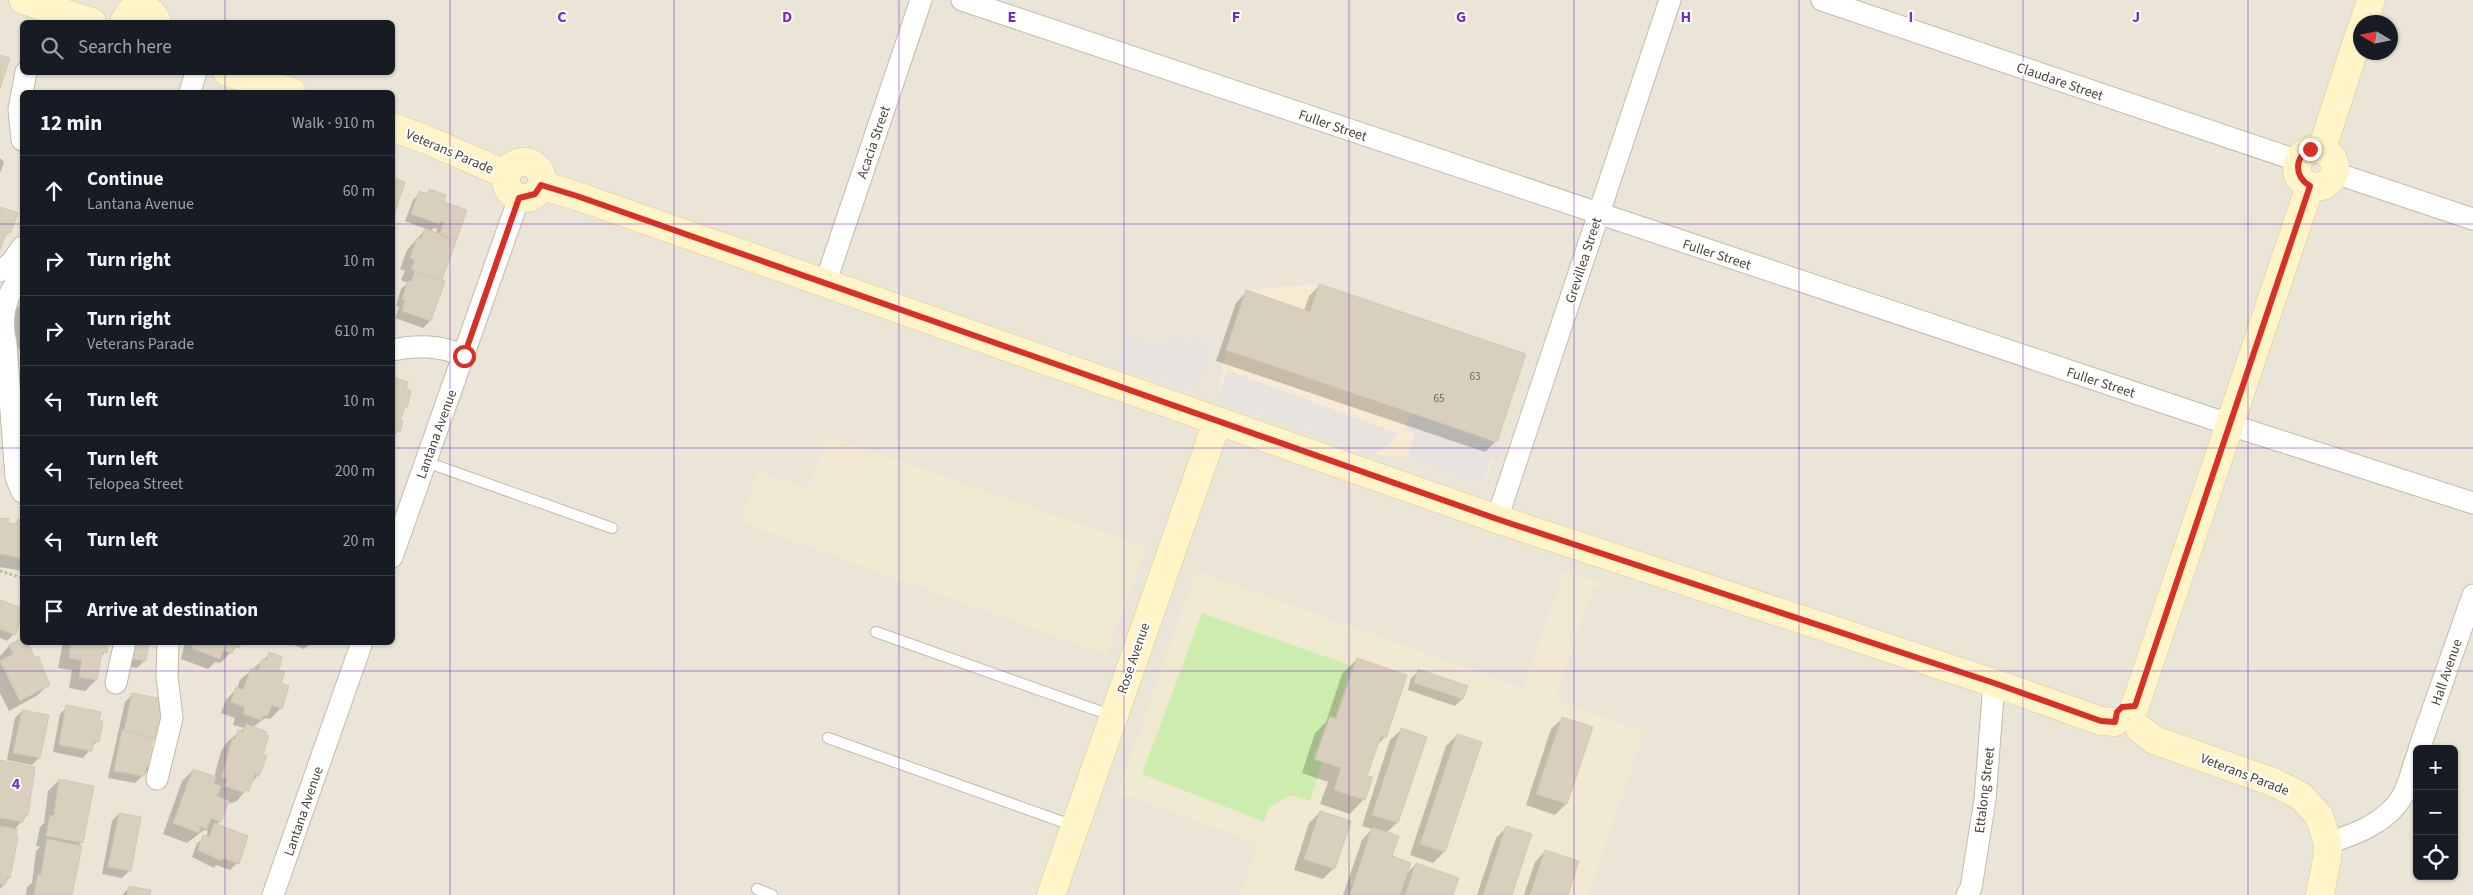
<!DOCTYPE html>
<html lang="en">
<head>
<meta charset="utf-8">
<style>
  :root { --surface:#171b24; --page:#242831; --text:#f1f3f6; --muted:#9ea1a6; --line:#363941 }
  body { margin:0; font-family:"Source Sans 3",sans-serif; background:var(--page); color:var(--text) }
  .controls { position:absolute; right:15px; bottom:15px; display:grid; overflow:hidden; border-radius:8px; box-shadow:0 1px 4px #0004 }
  .controls button { width:45px; height:45px; display:grid; place-items:center; padding:0; border:0; border-bottom:1px solid var(--line); background:var(--surface); color:var(--text); font:25px sans-serif }
  .compass { position:absolute; left:2353px; top:15px; width:45px; height:45px; border-radius:50%; background:var(--surface); box-shadow:0 1px 4px #0004; rotate:280deg }
  .stop { position:absolute; width:15px; height:15px; margin:-11px; border:4px solid #d93025; border-radius:50%; background:#fff }
  .stop.end { background:#d93025; border-color:#fff; box-shadow:0 1px 5px #0008 }
  .list { margin:0; padding:0; list-style:none }
  h2 { display:flex; justify-content:space-between; align-items:center; height:65px; margin:0; padding:0 20px; font-size:21px }
  h2 small { font-size:16px; font-weight:400; color:var(--muted) }
  .list li { display:grid; grid-template-columns:32px 1fr auto; gap:15px; align-items:center; box-sizing:border-box; height:70px; padding:0 20px; border-top:1px solid var(--line) }
  .list b { display:block; font-size:19px; white-space:nowrap }
  .list p { margin:0; font-size:16px; white-space:nowrap; color:var(--muted) }
  .list em { font-size:16px; font-style:normal; color:var(--muted) }
  .icon { flex:none; width:28px; height:28px; fill:none; stroke:currentColor; stroke-width:2; stroke-linecap:round; stroke-linejoin:round }
  .map { position:relative; flex:none; width:2473px; height:895px; overflow:hidden }
  .search { position:absolute; background:var(--surface); box-shadow:0 1px 4px #0004; left:20px; top:20px; width:375px; height:55px; display:flex; align-items:center; gap:12px; box-sizing:border-box; padding:0 18px; border-radius:8px; color:var(--muted); font-size:19px }
  .panel { position:absolute; background:var(--surface); box-shadow:0 1px 4px #0004; left:20px; top:90px; width:375px; height:555px; border-radius:8px }
  .map>svg:first-child { display:block }
  .residential { fill:#eae5d6; fill-rule:evenodd }
  .commercial { fill:#f8ebd3 }
  .education { fill:#f0e9d1 }
  .green { fill:#cdedae }
  .parking { fill:#e7e4e0 }
  .shadow { fill:#0003; fill-rule:evenodd }
  .building { fill:#d8cfbd; stroke:#d4c7af }
  .lines { fill:none; stroke-linecap:round; stroke-linejoin:round }
  .lane-casing { stroke:#c2bbaa; stroke-width:12 }
  .street-casing { stroke:#c2bbaa; stroke-width:23 }
  .secondary-casing { stroke:#d9ca95; stroke-width:29 }
  .path { stroke:#c5b89a; stroke-width:3; stroke-dasharray:2.5 2.5; stroke-linecap:butt }
  .lane { stroke:#fff; stroke-width:10 }
  .street { stroke:#fff; stroke-width:21 }
  .secondary { stroke:#fff5c9; stroke-width:28 }
  .route { stroke:#d93025; stroke-width:6 }
  .grid { fill:none; stroke:#7b2cbf; stroke-width:1; stroke-opacity:0.55 }
  .labels { text-anchor:middle; stroke-width:4; stroke-linejoin:round; paint-order:stroke }
  .number-label { font-size:11px; fill:#6e6658 }
  .street-label { font-size:14px; fill:#4a4336; stroke:#fff }
  .grid-label { font-size:16px; text-anchor:middle; font-weight:bold; fill:#7b2cbf; stroke:#fff; stroke-width:4; stroke-linejoin:round; paint-order:stroke }
</style>
</head>
<body>
<div class="map">
<svg width="2473" height="895" viewBox="0 0 2473 895">
  <rect width="100%" height="100%" fill="#f5f2e9"/>
  <!-- residential -->
  <path class="residential" d="M0,0H2473V895H0ZM22,22H392V72H22ZM2360,22H2390V52H2360ZM22,92H392V642H22ZM2417,749H2454V876H2417Z"/>
  <!-- commercial -->
  <path class="commercial" d="M1319,284L1526,354L1497,441L1501,445L1482,484L1407,457L1376,455L1217,400L1226,350L1246,290Z"/>
  <!-- education -->
  <g class="education">
    <path d="M828,436L1146,547L1107,655L741,522L758,471L808,489Z"/>
    <path d="M1558,570L1606,584L1592,590L1555,699L1644,732L1588,895H1240L1258,844L1118,792L1196,571L1523,688L1562,577Z"/>
  </g>
  <!-- green -->
  <path class="green" d="M1202,613L1352,666L1335,717L1329,715L1313,759L1322,763L1310,801L1293,795L1269,807L1264,822L1142,774Z"/>
  <!-- parking -->
  <g class="parking">
    <path d="M1175,333L1211,346L1195,393L1115,365L1126,335L1169,350Z"/>
    <path d="M1227,370L1400,434L1376,455L1217,400Z"/>
    <path d="M1411,413L1501,445L1496,459L1491,458L1482,484L1407,457L1415,433L1405,429Z"/>
  </g>
  <!-- shadow -->
  <g class="shadow">
    <path d="M0,158L4,162L0,173Z"/>
    <path d="M429,191L443,203L465,210L440,281L430,321L423,328L395,318L399,307L396,306L401,289L408,283L401,280L405,271L400,269L407,250L426,229L405,221L413,200L420,193L425,195ZM434,228L437,229L436,234L431,231Z"/>
    <path d="M1320,285L1496,441L1485,452L1216,361L1236,303L1246,292L1304,311L1309,296Z"/>
    <path d="M22,303V353L10,336L5,320Z"/>
    <path d="M22,393V403L19,402Z"/>
    <path d="M0,519L7,524L14,525L19,520L22,521V571L0,567Z"/>
    <path d="M0,601L22,609L14,634L7,641L0,638Z"/>
    <path d="M22,639L49,684L38,695L9,711L0,693V656L9,646Z"/>
    <path d="M63,642H107L105,652L100,658L96,680L85,691L69,688L72,670L58,668Z"/>
    <path d="M148,642L144,661L137,668L121,665Z"/>
    <path d="M185,642H242L220,663L215,662L208,669L181,659Z"/>
    <path d="M286,642H312L304,649Z"/>
    <path d="M270,654L278,671L281,708L270,719L265,718L252,728L261,755L258,775L237,801L232,803L227,802L220,821L216,825L237,863L230,870L216,865L214,868L192,857L197,843L206,837L208,831L204,830L187,843L163,834L182,781L193,770L214,778L221,751L227,742L244,728L233,725L235,718L221,713L226,700L237,688L240,680Z"/>
    <path d="M1357,659L1385,737L1375,747L1365,776L1364,799L1350,814L1320,804L1328,782L1302,773L1315,733L1326,722L1342,674Z"/>
    <path d="M1419,671L1466,687L1462,699L1455,706L1408,690L1411,678Z"/>
    <path d="M132,695L160,730L154,737L150,748V768L135,783L108,778L125,702Z"/>
    <path d="M67,707L97,741L83,758L53,752L60,714Z"/>
    <path d="M22,711L39,758L32,765L7,760L15,718Z"/>
    <path d="M1562,719L1566,804L1555,815L1526,805L1551,729Z"/>
    <path d="M1401,730L1425,738L1397,823L1386,833L1391,857L1406,874L1416,864L1452,895H1343L1362,840L1372,829L1362,826L1390,740Z"/>
    <path d="M1457,735L1480,743L1444,852L1433,863L1410,855L1446,746Z"/>
    <path d="M0,761L27,815L14,830L9,878L0,889Z"/>
    <path d="M59,780L81,843L78,846L71,895H26L27,887L32,883L36,851L40,847L36,846L40,827L44,823L48,791Z"/>
    <path d="M1320,812L1334,868L1323,879L1294,870L1309,823Z"/>
    <path d="M119,814L130,870L122,878L102,874L112,821Z"/>
    <path d="M1507,827L1511,895H1477L1496,838Z"/>
    <path d="M1545,851L1566,895H1524L1535,862Z"/>
    <path d="M129,888L149,895H122Z"/>
  </g>
  <!-- building -->
  <g class="building">
    <path d="M0,55L10,58L0,88Z"/>
    <path d="M392,178L405,182L392,221Z"/>
    <path d="M429,189L446,195L444,202L467,210L456,241L440,233L444,222L440,221V224L411,214L419,191L427,194Z"/>
    <path d="M0,207L18,213L11,232L6,234L0,250Z"/>
    <path d="M425,228L456,241L442,280L411,269L415,260L410,258L417,238L421,239Z"/>
    <path d="M415,271L445,281L431,321L402,311L405,300L402,299L408,281L411,282Z"/>
    <path d="M1319,284L1526,354L1497,442L1226,350L1246,290L1310,312Z"/>
    <path d="M392,377L408,382L406,389L411,391L407,408L405,407L400,420L403,421L400,432L397,431L394,437H392Z"/>
    <path d="M0,518L9,519L8,523L17,524L18,519L22,520V558L0,554Z"/>
    <path d="M0,600L22,608V616L15,635L0,629Z"/>
    <path d="M22,638V642H27L35,658L38,656L50,685L20,701L0,661L13,654L9,645Z"/>
    <path d="M71,642H108L107,653L102,652L97,680L79,677L82,660L69,658Z"/>
    <path d="M130,642H149L146,661L127,658Z"/>
    <path d="M194,642H241L239,648L235,646L232,653L223,650L220,659L192,648Z"/>
    <path d="M269,652L282,657L279,670L285,672L281,683L289,686L282,709L272,705L268,716L264,715L261,720L243,714L245,707L231,702L236,687L243,690L251,668L258,671L262,659L267,660Z"/>
    <path d="M1357,658L1407,675L1386,738L1381,736L1367,776L1373,777L1365,800L1334,790L1341,768L1315,759L1330,717L1336,719Z"/>
    <path d="M1418,669L1468,686L1463,699L1414,683Z"/>
    <path d="M132,693L163,699L161,731L157,730L155,739L124,731Z"/>
    <path d="M66,705L101,712L99,721H103L99,742L94,741L92,751L59,745Z"/>
    <path d="M22,710L49,715L40,758L13,753Z"/>
    <path d="M1562,717L1593,727L1567,804L1536,794Z"/>
    <path d="M246,724L267,732L266,735L269,736L263,754L267,756L259,776L255,774L249,791L245,790L244,793L225,786L227,779L222,777L232,739H235L238,730L243,732Z"/>
    <path d="M1401,728L1427,737L1398,823L1372,815Z"/>
    <path d="M122,730L153,739L151,747L155,748L151,768L146,767L144,776L114,771Z"/>
    <path d="M1457,734L1482,742L1445,852L1420,844Z"/>
    <path d="M0,760L35,767L28,815H25L23,822L0,818Z"/>
    <path d="M193,769L216,777L214,784L221,786L217,796L229,801L221,822L211,818L207,829L201,826L199,833L173,823Z"/>
    <path d="M59,779L94,786L83,843L46,836L50,815L54,816Z"/>
    <path d="M1320,811L1351,821L1335,869L1304,859Z"/>
    <path d="M119,813L141,817L131,871L108,867Z"/>
    <path d="M214,823L248,836L239,864L223,858L222,861L198,850L203,835L209,837Z"/>
    <path d="M0,826L17,829L16,837H18L10,878H7L5,885L0,884Z"/>
    <path d="M1506,826L1532,834L1512,895H1483Z"/>
    <path d="M1372,827L1399,836L1392,856L1411,863L1400,895H1350Z"/>
    <path d="M47,839L82,846L72,895H34L38,875H41Z"/>
    <path d="M1545,850L1579,861L1568,895H1530Z"/>
    <path d="M1416,863L1459,878L1453,895H1405Z"/>
    <path d="M129,886L151,890L150,895H127Z"/>
  </g>
  <g class="lines">
    <defs>
      <g id="lane">
        <path d="M426,462L612,528"/>
        <path d="M876,632L1113,716"/>
        <path d="M828,738L1074,826"/>
        <path d="M757,889L772,895"/>
      </g>
      <g id="street">
        <path d="M962,0L2243,429L2473,503"/>
        <path d="M1822,0L2299,161"/>
        <path d="M190,92L196,72"/>
        <path d="M22,140L19,109L26,72"/>
        <path d="M2335,173L2473,219"/>
        <path d="M0,271L12,262L22,247"/>
        <path d="M22,276C4,296 0,319 6,344L16,477L22,492"/>
        <path d="M825,284L921,0"/>
        <path d="M392,350C419,345 439,345 465,356"/>
        <path d="M1497,519L1670,0"/>
        <path d="M392,557L519,198"/>
        <path d="M116,683L125,642"/>
        <path d="M2419,749L2473,595"/>
        <path d="M157,779L172,718L167,676L168,642"/>
        <path d="M2328,843C2356,834 2386,823 2402,797C2409,785 2412,769 2417,756"/>
        <path d="M273,895L362,642"/>
        <path d="M1967,895L1971,888L1985,800L1994,683"/>
      </g>
      <g id="secondary">
        <path d="M23,0L92,22"/>
        <path d="M124,22L130,12C142,6 153,10 157,22"/>
        <path d="M2364,22L2371,0"/>
        <path d="M227,72L292,92"/>
        <path d="M392,127L430,141L507,175"/>
        <circle cx="2316" cy="168" r="19"/>
        <path d="M2322,149L2360,32"/>
        <circle cx="524" cy="180" r="18"/>
        <path d="M541,185L577,196L1497,519L1994,683L2101,721L2115,722"/>
        <path d="M2135,706L2310,186"/>
        <path d="M2140,729L2154,740L2273,782L2301,796L2319,816L2328,843L2327,859L2320,895"/>
        <path d="M1051,895L1217,422"/>
      </g>
    </defs>
    <!-- lane casing -->
    <use href="#lane" class="lane-casing"/>
    <!-- street casing -->
    <use href="#street" class="street-casing"/>
    <!-- secondary casing -->
    <use href="#secondary" class="secondary-casing"/>
    <!-- path -->
    <path class="path" d="M0,571L22,578"/>
    <!-- lane -->
    <use href="#lane" class="lane"/>
    <!-- street -->
    <use href="#street" class="street"/>
    <!-- secondary -->
    <use href="#secondary" class="secondary"/>
  </g>
  <g class="lines">
    <!-- route -->
    <path class="route" d="M464,356L519,198L535,194L541,185L577,196L1497,519L1994,683L2101,721L2115,722L2117,712L2122,707L2135,706L2310,186C2294,176 2294,158 2310,149"/>
  </g>
  <!-- grid -->
  <path class="grid" d="M225,0V22M450,0V895M674,0V895M899,0V895M1124,0V895M1349,0V895M1574,0V895M1799,0V895M2023,0V895M2248,0V895M225,72V92M0,224H22M392,224H2473M0,448H22M392,448H2473M225,642V895M0,671H2473"/>
  <g class="labels">
    <!-- number labels -->
    <g class="number-label">
      <text x="1475" y="380">63</text>
      <text x="1439" y="402">65</text>
    </g>
    <!-- street labels -->
    <g class="street-label">
      <text transform="translate(2060 81) rotate(19)" y="5">Claudare Street</text>
      <text transform="translate(1333 125) rotate(19)" y="5">Fuller Street</text>
      <text transform="translate(873 142) rotate(-71)" y="5">Acacia Street</text>
      <text transform="translate(450 151) rotate(23)" y="5">Veterans Parade</text>
      <text transform="translate(1717 254) rotate(18)" y="5">Fuller Street</text>
      <text transform="translate(1583 260) rotate(-72)" y="5">Grevillea Street</text>
      <text transform="translate(2101 382) rotate(18)" y="5">Fuller Street</text>
      <text transform="translate(436 434) rotate(-70)" y="5">Lantana Avenue</text>
      <text transform="translate(1133 658) rotate(-71)" y="5">Rose Avenue</text>
      <text transform="translate(2446 672) rotate(-71)" y="5">Hall Avenue</text>
      <text transform="translate(2245 774) rotate(21)" y="5">Veterans Parade</text>
      <text transform="translate(1984 790) rotate(-83)" y="5">Ettalong Street</text>
      <text transform="translate(303 811) rotate(-71)" y="5">Lantana Avenue</text>
    </g>
  </g>
  <g class="grid-label">
    <text x="562" y="22">C</text>
    <text x="787" y="22">D</text>
    <text x="1012" y="22">E</text>
    <text x="1236" y="22">F</text>
    <text x="1461" y="22">G</text>
    <text x="1686" y="22">H</text>
    <text x="1911" y="22">I</text>
    <text x="2136" y="22">J</text>
    <text x="16" y="789">4</text>
  </g>
</svg>
<div class="controls">
<button>+</button>
<button>−</button>
<button><svg class="icon" aria-label="locate" viewBox="0 0 24 24"><circle cx="12" cy="12" r="6"/><path d="M12 2v4M12 18v4M2 12h4M18 12h4"/></svg></button>
</div>
<svg class="compass" viewBox="-18 -18 36 36"><path d="M0-13l5 13h-10z" fill="#e53935"/><path d="M0 13l5-13h-10z" fill="#9ea1a6"/></svg>
<div class="stop" style="left:464px;top:356px"></div>
<div class="stop end" style="left:2310px;top:149px"></div>
<div class="search"><svg class="icon" aria-label="search" viewBox="0 0 24 24"><circle cx="10" cy="10" r="6"/><path d="M15 15l6 6"/></svg>Search here</div>
<section class="panel">
<h2>12 min<small>Walk · 910 m</small></h2>
<ul class="list">
<li><svg class="icon" aria-label="ahead" viewBox="0 0 24 24"><path d="M12 20V5M6 11l6-6 6 6"/></svg><div><b>Continue</b><p>Lantana Avenue</p></div><em>60 m</em></li>
<li><svg class="icon" aria-label="right" viewBox="0 0 24 24"><path d="M7 20v-9h11M14 6l5 5-5 5"/></svg><div><b>Turn right</b></div><em>10 m</em></li>
<li><svg class="icon" aria-label="right" viewBox="0 0 24 24"><path d="M7 20v-9h11M14 6l5 5-5 5"/></svg><div><b>Turn right</b><p>Veterans Parade</p></div><em>610 m</em></li>
<li><svg class="icon" aria-label="left" viewBox="0 0 24 24"><path d="M17 20v-9H6M10 6l-5 5 5 5"/></svg><div><b>Turn left</b></div><em>10 m</em></li>
<li><svg class="icon" aria-label="left" viewBox="0 0 24 24"><path d="M17 20v-9H6M10 6l-5 5 5 5"/></svg><div><b>Turn left</b><p>Telopea Street</p></div><em>200 m</em></li>
<li><svg class="icon" aria-label="left" viewBox="0 0 24 24"><path d="M17 20v-9H6M10 6l-5 5 5 5"/></svg><div><b>Turn left</b></div><em>20 m</em></li>
<li><svg class="icon" aria-label="arrive" viewBox="0 0 24 24"><path d="M6 21V4h12l-3 4 3 4H6"/></svg><div><b>Arrive at destination</b></div></li>
</ul>
</section>
</div>
</body>
</html>
